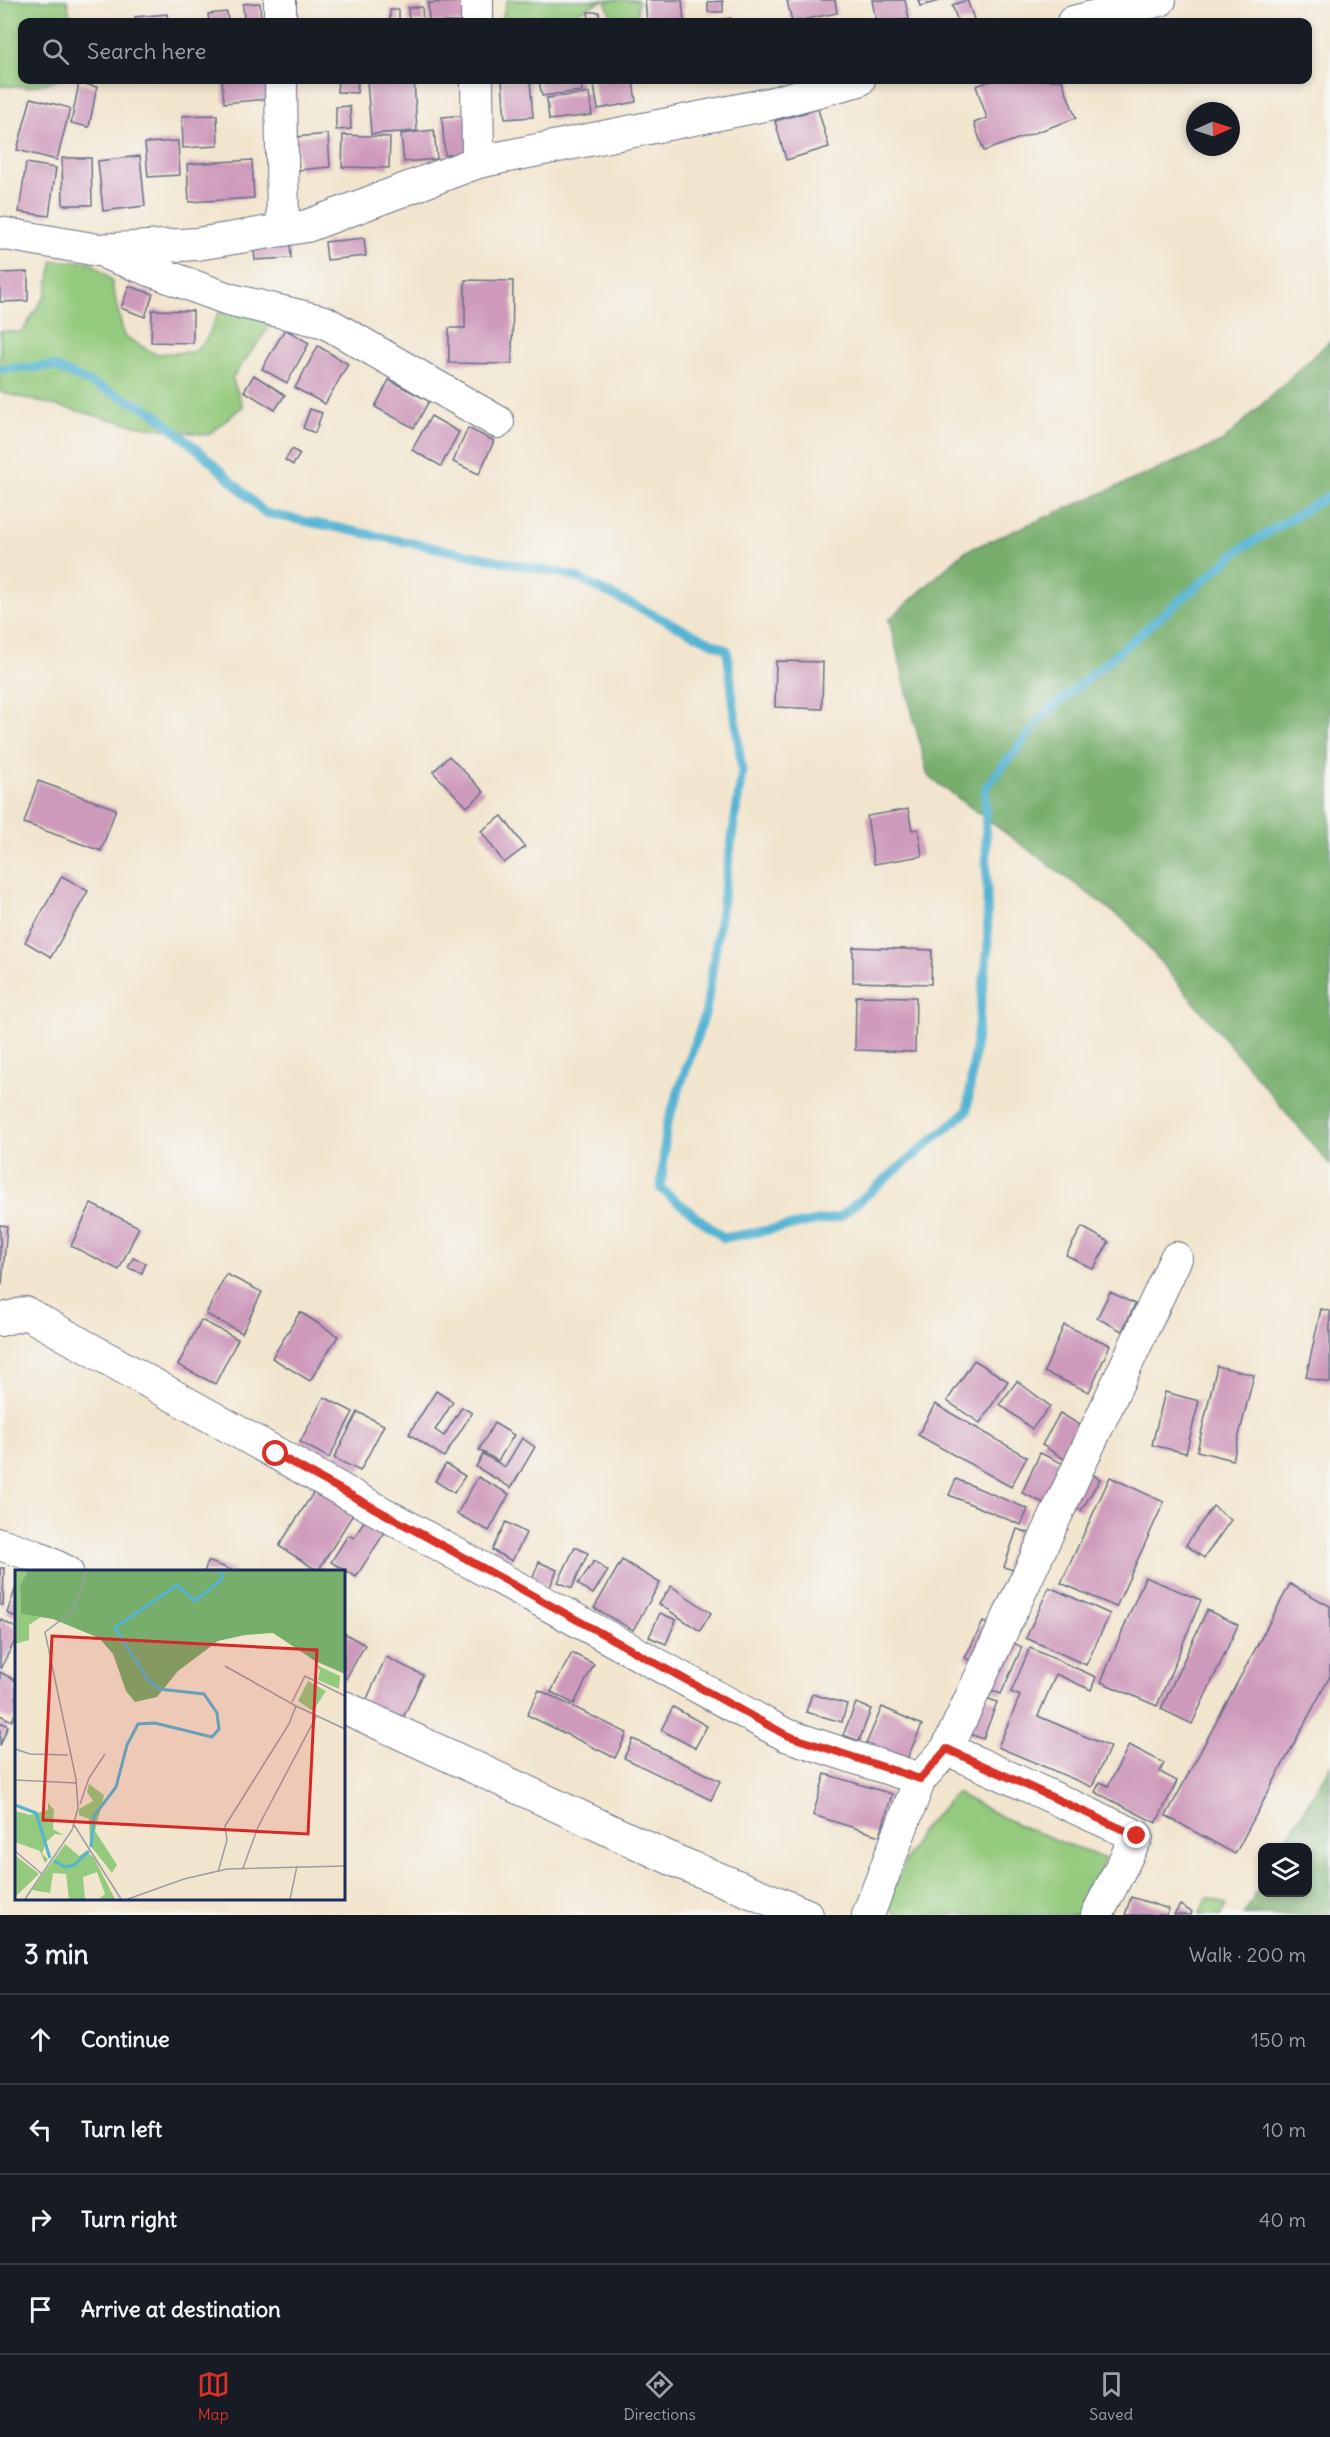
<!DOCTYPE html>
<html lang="en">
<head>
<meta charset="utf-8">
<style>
  :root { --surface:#171b24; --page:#20242c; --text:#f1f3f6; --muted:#9ea1a6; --line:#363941; --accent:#d93025 }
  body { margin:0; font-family:Delius,sans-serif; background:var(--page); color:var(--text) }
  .controls { position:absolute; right:18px; bottom:18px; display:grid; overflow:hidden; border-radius:12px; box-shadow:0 3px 9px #0003 }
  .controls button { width:54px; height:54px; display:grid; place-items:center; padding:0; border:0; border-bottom:2px solid var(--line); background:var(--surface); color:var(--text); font:30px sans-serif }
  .compass { position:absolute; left:1186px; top:102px; width:54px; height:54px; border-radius:50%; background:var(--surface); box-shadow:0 3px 9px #0003; rotate:87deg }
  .stop { position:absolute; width:18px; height:18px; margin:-14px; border:4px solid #d93025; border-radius:50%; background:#fff }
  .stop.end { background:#d93025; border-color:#fff; box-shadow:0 2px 6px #0008 }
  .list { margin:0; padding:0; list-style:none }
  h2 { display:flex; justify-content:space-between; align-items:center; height:78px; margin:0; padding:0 24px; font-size:26px }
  h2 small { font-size:20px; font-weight:400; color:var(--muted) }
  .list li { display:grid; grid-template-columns:39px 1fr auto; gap:18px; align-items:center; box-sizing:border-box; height:90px; padding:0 24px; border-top:2px solid var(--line) }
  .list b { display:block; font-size:22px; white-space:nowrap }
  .list em { font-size:20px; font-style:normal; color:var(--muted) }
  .icon { flex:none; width:33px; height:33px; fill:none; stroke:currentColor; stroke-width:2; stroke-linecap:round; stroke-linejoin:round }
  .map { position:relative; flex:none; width:1330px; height:1915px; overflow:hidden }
  .search { position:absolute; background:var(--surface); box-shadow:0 3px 9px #0003; left:18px; right:18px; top:18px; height:66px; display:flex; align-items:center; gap:15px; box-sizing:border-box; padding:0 21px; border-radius:12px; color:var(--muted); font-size:22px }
  .sheet { height:438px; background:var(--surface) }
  nav { display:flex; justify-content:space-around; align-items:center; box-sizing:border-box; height:84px; border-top:2px solid var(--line); background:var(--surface); font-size:16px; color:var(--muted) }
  nav a { display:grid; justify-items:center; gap:3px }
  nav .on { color:var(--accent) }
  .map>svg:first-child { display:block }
  .green { fill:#94ca7d; stroke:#587c6e; stroke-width:1.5 }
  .forest { fill:#77ae6c; stroke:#496e65; stroke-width:1.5 }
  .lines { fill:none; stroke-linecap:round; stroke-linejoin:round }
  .stream { stroke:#55b4d3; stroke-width:9 }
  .building { fill:#ce9abb }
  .minor-casing { stroke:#666f85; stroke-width:34 }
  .minor { stroke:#fff; stroke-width:32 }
  .route { stroke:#d93025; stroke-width:8 }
  .inset-river { fill:none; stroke:#55b4d3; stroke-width:3 }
  .inset-road { fill:none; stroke:#9c9ca1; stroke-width:1.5 }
  .view { fill:#d62828; fill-opacity:0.15; stroke:#d62828; stroke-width:3 }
  .inset-edge { fill:none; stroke:#1b2f5e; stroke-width:3 }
</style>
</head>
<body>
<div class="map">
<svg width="1330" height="1915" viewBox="0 0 1330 1915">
  <rect width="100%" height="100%" fill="#f6f6f2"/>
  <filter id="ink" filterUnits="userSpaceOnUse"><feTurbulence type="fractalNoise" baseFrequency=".0167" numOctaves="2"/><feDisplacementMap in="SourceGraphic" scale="12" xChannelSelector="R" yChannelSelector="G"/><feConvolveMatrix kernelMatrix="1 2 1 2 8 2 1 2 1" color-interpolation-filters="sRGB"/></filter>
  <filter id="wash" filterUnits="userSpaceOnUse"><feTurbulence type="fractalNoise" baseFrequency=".008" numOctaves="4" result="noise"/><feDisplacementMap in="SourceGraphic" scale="24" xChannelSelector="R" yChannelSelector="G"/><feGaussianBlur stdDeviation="1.35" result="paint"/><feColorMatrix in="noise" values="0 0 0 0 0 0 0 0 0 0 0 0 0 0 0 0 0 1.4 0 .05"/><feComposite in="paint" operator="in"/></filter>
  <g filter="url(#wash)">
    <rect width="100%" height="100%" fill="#f2e5ce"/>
    <!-- green -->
    <g class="green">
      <path d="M0,0H67L71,22H22V80H60L29,87L0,86Z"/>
      <path d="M507,0H604L579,11L576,22H518L502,19Z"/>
      <path d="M605,0H638L637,22H613Z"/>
      <path d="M53,261L91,262L111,280L124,336L155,354L192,352L206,340L219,312L275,319L232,378L243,406L208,435L134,425L0,392V331L22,332L46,294Z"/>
      <path d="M956,1793L1018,1825L1105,1859L1080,1915H898L885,1904L920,1832Z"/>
      <path d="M1208,1897L1226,1905L1221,1915H1199Z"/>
    </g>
    <!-- forest -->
    <g class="forest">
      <path d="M1330,341V1165L1127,922L928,776L889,620L964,552L1222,442Z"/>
      <path d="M1330,1765V1915H1244L1262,1881V1892H1308V1848L1282,1847Z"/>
    </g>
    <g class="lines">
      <!-- stream -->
      <path class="stream" d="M0,369L53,366L152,411L205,456L265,513L573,576L727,650L742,772L706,1011L666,1127L661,1189L724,1238L840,1217L967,1111L988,948L985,788L1045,714L1242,548L1330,495"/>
    </g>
    <g id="blocks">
      <!-- building -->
      <g class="building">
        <path d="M645,0H682L684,22H647Z"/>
        <path d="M792,0H835L837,13L792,22L787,1Z"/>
        <path d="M872,0H905L909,19L876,22Z"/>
        <path d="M918,0H940V1L920,6Z"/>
        <path d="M967,0L975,22H958L952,5Z"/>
        <path d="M723,1V12H708V2Z"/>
        <path d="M464,2L465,22H429L428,3Z"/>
        <path d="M260,3L261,22H244L243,4Z"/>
        <path d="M422,7L423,22H409L408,8Z"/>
        <rect x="390" y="10" width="9" height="12"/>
        <path d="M227,12L228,22H209L208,14Z"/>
        <path d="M588,12H599L600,18L589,19Z"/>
        <path d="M167,14L168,22H135V17Z"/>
        <path d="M731,18L732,22H714V21Z"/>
        <path d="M831,19V22H816L815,21Z"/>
        <path d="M222,80H268L269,99L224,103Z"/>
        <path d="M338,80H358L357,93L337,92Z"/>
        <path d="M367,80H414L417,131L371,134Z"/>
        <path d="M502,80H530L533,117L505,119Z"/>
        <path d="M539,80H581L582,91L542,96Z"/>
        <path d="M593,80H633L636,102L598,109Z"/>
        <path d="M993,80H1062L1076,118L984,151L974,123L987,118L976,86Z"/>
        <path d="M79,83L97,87L89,127L71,123Z"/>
        <path d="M589,93L592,115L549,120L547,98Z"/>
        <path d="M31,98L70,108L57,160L17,150Z"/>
        <path d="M350,106L351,129L336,130V107Z"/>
        <path d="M818,109L829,147L786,160L775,121Z"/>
        <path d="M217,115L218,146L183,148L182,116Z"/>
        <path d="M470,115L473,153L445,155L442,117Z"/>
        <path d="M434,130L437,159L404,162L401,134Z"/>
        <path d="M328,134L330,167L299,170L296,137Z"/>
        <path d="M343,135L390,137L389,168L342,167Z"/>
        <path d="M178,141L180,175L148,177L145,143Z"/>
        <path d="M140,156L145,206L103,211L98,161Z"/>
        <path d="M62,158H91L92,205H63Z"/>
        <path d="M252,160L254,198L189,202L187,164Z"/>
        <path d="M26,163L56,168L49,216L19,212Z"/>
        <path d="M364,238L366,256L327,260L325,242Z"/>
        <path d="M290,239L291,258L255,260L253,240Z"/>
        <path d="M28,272V301L0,302V273Z"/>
        <path d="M465,280L513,281L512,364L449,363V328H465Z"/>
        <path d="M129,286L153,294L145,317L121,308Z"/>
        <path d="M152,310L193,311V343L151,342Z"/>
        <path d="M285,329L309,343L287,383L262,369Z"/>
        <path d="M318,346L348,364L325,404L295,388Z"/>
        <path d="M254,375L285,395L275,410L244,391Z"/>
        <path d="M389,380L429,401L414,428L375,407Z"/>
        <path d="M310,409L322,413L315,433L303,428Z"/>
        <path d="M431,416L459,432L441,466L412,450Z"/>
        <path d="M468,428L494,441L479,474L453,462Z"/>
        <path d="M292,449L300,454L293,465L285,460Z"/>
        <path d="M776,661L823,662L822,709L775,707Z"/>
        <path d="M449,756L484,792L467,807L433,772Z"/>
        <path d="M38,781L116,809L101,851L24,823Z"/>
        <path d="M908,809L912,830L918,829L922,856L874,864L867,816Z"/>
        <path d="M502,816L525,847L504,863L481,831Z"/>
        <path d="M62,876L88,891L51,957L25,942Z"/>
        <path d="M853,947L932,950L931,984L853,982Z"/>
        <path d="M856,996L916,997L915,1052L855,1050Z"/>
        <path d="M91,1204L139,1227L119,1270L71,1246Z"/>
        <path d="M0,1225L7,1226L2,1284H0Z"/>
        <path d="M1082,1227L1109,1242L1093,1269L1066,1255Z"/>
        <path d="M133,1258L146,1263L142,1273L128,1268Z"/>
        <path d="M226,1274L262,1292L242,1333L206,1314Z"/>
        <path d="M1110,1292L1135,1304L1122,1331L1097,1318Z"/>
        <path d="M1321,1309L1330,1311V1383L1306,1377Z"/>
        <path d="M300,1312L338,1336L310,1381L272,1358Z"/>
        <path d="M201,1320L238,1339L215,1384L178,1365Z"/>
        <path d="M1064,1325L1110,1345L1089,1392L1044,1372Z"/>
        <path d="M974,1360L1008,1381L980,1423L947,1401Z"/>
        <path d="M1217,1366L1254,1375L1233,1460L1197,1451Z"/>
        <path d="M1017,1381L1050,1406L1032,1429L1000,1404Z"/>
        <path d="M436,1391L453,1402L435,1430L444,1436L462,1407L472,1413L444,1457L409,1434Z"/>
        <path d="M1165,1392L1199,1401L1186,1453L1152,1445Z"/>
        <path d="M324,1397L353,1412L329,1458L300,1442Z"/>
        <path d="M935,1404L1027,1457L1011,1487L918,1435Z"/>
        <path d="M358,1412L384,1425L360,1471L334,1458Z"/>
        <path d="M1060,1413L1085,1428L1066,1460L1042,1445Z"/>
        <path d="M494,1423L514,1435L498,1461L479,1450Z"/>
        <path d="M522,1438L535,1447L511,1488L476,1467L483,1454L505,1467Z"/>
        <path d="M1040,1453L1064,1464L1046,1504L1022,1493Z"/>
        <path d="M446,1464L465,1476L454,1493L435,1481Z"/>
        <path d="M1085,1470L1100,1479L1081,1511L1066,1502Z"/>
        <path d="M478,1477L509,1494L489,1531L457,1514Z"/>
        <path d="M1110,1477L1164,1502L1116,1607L1061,1583Z"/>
        <path d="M956,1479L1028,1509L1021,1525L949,1495Z"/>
        <path d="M317,1487L355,1511L318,1571L279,1546Z"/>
        <path d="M1213,1506L1231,1520L1204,1558L1186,1545Z"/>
        <path d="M367,1516L387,1529L356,1577L331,1562L348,1535L354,1538Z"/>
        <path d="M506,1522L526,1533L512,1561L492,1550Z"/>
        <path d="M1017,1529L1038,1536L1025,1574L1004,1567Z"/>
        <path d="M575,1547L588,1553L572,1588L558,1582Z"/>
        <path d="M622,1560L660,1583L633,1630L594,1608Z"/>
        <path d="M208,1561L234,1571V1572H204Z"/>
        <path d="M594,1561L608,1571L593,1594L578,1584Z"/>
        <path d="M539,1562L557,1570L550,1587L532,1580Z"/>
        <path d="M0,1568H4L3,1605H0Z"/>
        <path d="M1145,1577L1201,1600L1157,1706L1101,1682Z"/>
        <path d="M1290,1584L1330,1606V1676L1235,1854L1166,1816Z"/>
        <path d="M671,1586L711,1613L700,1631L659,1604Z"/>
        <path d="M16,1587V1617L7,1613Z"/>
        <path d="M1049,1587L1110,1614L1086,1665L1026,1638Z"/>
        <path d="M1207,1610L1238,1625L1192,1724L1161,1709Z"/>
        <path d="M660,1613L676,1620L666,1644L649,1637Z"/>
        <path d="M0,1619L16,1628V1639L0,1669Z"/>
        <path d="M983,1622L993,1627L975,1663L965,1658Z"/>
        <path d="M344,1633L365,1645L344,1682Z"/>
        <path d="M1008,1640L1022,1647L1001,1694L987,1688Z"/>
        <path d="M1030,1648L1096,1677L1091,1690L1056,1674L1038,1716L1110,1747L1092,1787L998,1747L1020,1696L1011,1692Z"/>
        <path d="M572,1653L594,1664L574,1704L551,1692Z"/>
        <path d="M386,1657L423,1675L402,1720L365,1703Z"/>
        <path d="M0,1672L16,1681V1711L12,1721L0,1715Z"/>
        <path d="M539,1690L627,1733L615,1758L527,1715Z"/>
        <path d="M812,1694L847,1704L842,1722L806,1712Z"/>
        <path d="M978,1695L997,1702L983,1739L965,1732Z"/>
        <path d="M856,1703L871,1709L859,1741L843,1735Z"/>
        <path d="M673,1707L707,1726L695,1748L661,1730Z"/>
        <path d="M882,1707L922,1725L906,1761L866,1744Z"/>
        <path d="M0,1722L8,1726L0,1746Z"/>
        <path d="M633,1739L720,1781L711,1800L624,1758Z"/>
        <path d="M1129,1745L1164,1763L1160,1772L1177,1781L1156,1823L1095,1792L1100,1782L1108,1786Z"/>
        <path d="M825,1774L892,1794L880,1836L813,1815Z"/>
        <path d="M1131,1897L1169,1909L1167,1915H1125Z"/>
        <path d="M1180,1905L1192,1912L1191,1915H1174Z"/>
      </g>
    </g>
  </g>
  <g filter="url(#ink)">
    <use href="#blocks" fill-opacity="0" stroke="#666f85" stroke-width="1.5"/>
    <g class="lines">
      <defs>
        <g id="minor">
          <path d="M280,0V22"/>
          <path d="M477,22V0"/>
          <path d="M1073,22L1160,0"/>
          <path d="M281,80L283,230"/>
          <path d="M477,80L478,162"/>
          <path d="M0,233L98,250L197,244L307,226L478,162L769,104L859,80"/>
          <path d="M110,255L228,299L325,322L498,422"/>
          <path d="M0,1320L26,1313L463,1558L786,1735L920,1779L947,1749L1176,1258"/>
          <path d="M0,1544L35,1556L67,1572"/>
          <path d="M344,1707L676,1861L807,1915"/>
          <path d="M947,1749L1137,1836L1097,1915"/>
          <path d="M868,1915L920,1779"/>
        </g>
      </defs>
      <!-- minor casing -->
      <use href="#minor" class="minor-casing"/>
      <!-- minor -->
      <use href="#minor" class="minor"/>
    </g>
  </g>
  <g class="lines" filter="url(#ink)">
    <!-- route -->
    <path class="route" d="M276,1454L786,1735L920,1779L947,1749L1137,1836"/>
  </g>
  <!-- overview -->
  <g transform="translate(15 1570)">
    <rect width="330" height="330" fill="#f2e5ce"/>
    <path d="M13,1L5,15L6,44L26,47L14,55V70L0,74V2ZM300,94L325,106L324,119L303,110L305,100ZM293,111L311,121L298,141L283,131ZM74,214L89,225L80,261L102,295L97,303L75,275L74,249L64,245V239L78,231L72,222ZM33,233L39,240L38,259L48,265L40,264L31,272L27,284L33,289L30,293L25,281L0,272V241L15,245L33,240ZM50,274L64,286L71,281L79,288L100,329H84L90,324L82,302L68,307L70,329H54L51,304L38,303L35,323L17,320ZM0,285L24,304L0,327Z" fill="#94ca7d"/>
    <path d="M13,1H330V104L300,91L258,63L230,65L203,71L163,101L142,127L120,132L111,121L98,84L84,68L38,49L6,44L5,15Z" fill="#77ae6c"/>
    <path class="inset-river" d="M0,235L21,243L35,288M76,277L79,246L101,217L112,175L123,154L140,153L197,167L204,159L202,143L189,124L144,119L134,111L100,58L162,15L180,31L208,8L205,1M39,291L50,297L59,295L74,281"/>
    <path class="inset-road" d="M277,132L290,106L330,126M281,136L330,159M0,179L15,184L53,185M0,210L61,213M65,234L74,208L90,184M59,255L106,329M0,281L27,304M228,298L243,257L302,145M203,302L212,270L210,256L274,154L281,136L210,96M10,329L57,260L63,238L61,209L30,62L58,41L72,1M113,329L169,309L212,299L330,296M275,329L282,296"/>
    <path class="view" d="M37,66L302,80L293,264L28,250Z"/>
    <rect width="330" height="330" class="inset-edge"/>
  </g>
</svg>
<div class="controls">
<button><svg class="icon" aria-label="layers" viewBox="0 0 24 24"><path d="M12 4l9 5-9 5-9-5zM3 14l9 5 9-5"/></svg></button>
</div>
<svg class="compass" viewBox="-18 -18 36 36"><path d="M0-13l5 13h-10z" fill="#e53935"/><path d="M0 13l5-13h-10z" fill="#9ea1a6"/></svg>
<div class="stop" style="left:276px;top:1454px"></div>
<div class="stop end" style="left:1137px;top:1836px"></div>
<div class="search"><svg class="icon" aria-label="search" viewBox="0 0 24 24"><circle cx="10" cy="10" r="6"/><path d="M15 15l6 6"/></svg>Search here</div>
</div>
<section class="sheet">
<h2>3 min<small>Walk · 200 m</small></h2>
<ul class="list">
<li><svg class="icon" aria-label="ahead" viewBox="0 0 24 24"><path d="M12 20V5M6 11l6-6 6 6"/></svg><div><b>Continue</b></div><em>150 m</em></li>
<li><svg class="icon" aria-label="left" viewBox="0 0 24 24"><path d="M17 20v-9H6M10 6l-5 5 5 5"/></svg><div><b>Turn left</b></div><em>10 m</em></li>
<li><svg class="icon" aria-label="right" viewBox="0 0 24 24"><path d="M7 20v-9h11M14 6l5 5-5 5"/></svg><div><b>Turn right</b></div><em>40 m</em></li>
<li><svg class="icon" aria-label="arrive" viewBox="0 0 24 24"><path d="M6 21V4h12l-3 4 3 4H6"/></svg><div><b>Arrive at destination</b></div></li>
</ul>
</section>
<nav>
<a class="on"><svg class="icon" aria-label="map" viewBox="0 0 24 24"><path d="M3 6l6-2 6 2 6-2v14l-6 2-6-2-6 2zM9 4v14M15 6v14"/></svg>Map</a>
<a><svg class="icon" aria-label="directions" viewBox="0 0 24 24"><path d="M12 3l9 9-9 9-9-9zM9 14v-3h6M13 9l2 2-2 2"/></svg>Directions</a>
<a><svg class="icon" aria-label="saved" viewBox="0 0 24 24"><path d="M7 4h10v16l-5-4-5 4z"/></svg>Saved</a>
</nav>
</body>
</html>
